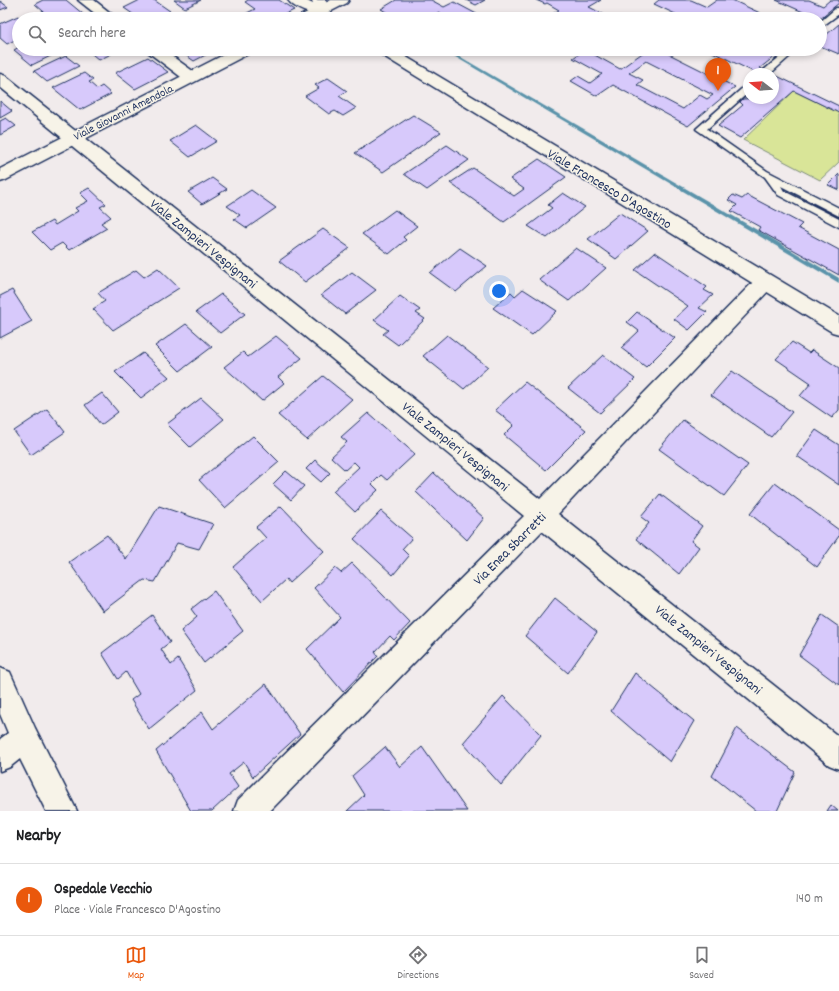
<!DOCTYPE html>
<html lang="en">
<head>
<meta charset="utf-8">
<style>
  :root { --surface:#fff; --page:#f6f6f6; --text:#202124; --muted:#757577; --line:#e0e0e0; --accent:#ea580c }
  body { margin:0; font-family:Dekko,sans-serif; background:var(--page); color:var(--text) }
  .compass { position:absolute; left:743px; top:68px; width:36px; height:36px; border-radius:50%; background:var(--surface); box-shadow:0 2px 6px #0003; rotate:287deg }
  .you { position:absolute; left:499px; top:291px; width:14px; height:14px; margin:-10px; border:3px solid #fff; border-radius:50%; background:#1a73e8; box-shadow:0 0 0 6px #1a73e833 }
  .badge { display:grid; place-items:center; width:26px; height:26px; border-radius:50%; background:var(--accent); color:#fff; font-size:13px; font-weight:700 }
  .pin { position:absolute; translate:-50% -33px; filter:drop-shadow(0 1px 2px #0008) }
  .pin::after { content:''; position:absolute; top:21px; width:14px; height:12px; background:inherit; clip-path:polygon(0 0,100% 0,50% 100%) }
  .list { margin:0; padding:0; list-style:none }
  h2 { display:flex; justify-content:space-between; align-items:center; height:52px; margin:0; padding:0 16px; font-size:17px }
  h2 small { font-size:13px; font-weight:400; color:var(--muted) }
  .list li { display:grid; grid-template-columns:26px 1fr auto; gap:12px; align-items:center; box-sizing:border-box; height:72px; padding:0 16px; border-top:1px solid var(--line) }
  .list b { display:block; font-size:15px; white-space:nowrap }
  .list p { margin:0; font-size:13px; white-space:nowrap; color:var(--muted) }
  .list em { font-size:13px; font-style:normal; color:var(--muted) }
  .icon { flex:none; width:22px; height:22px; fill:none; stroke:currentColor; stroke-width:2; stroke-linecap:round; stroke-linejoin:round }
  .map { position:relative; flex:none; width:839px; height:811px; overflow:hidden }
  .search { position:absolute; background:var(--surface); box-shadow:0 2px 6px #0003; left:12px; right:12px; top:12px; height:44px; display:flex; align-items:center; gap:10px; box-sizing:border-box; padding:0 14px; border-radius:22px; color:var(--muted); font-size:15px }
  .sheet { height:124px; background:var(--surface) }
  nav { display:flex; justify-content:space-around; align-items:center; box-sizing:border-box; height:56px; border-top:1px solid var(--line); background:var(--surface); font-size:11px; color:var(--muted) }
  nav a { display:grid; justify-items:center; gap:2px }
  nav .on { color:var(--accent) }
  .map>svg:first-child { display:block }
  .green { fill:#d9e598; stroke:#7a8a7b }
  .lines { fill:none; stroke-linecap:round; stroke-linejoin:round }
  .stream { fill:#5a93aa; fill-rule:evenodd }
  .building { fill:#d7c9fb; stroke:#1b2f5e; fill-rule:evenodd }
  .service-casing { stroke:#1b2f5e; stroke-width:3 }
  .minor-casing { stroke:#1b2f5e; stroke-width:3 }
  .tertiary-casing { stroke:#1b2f5e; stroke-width:3 }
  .service { fill:#f7f3e8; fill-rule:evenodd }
  .minor { fill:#f7f3e8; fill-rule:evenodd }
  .tertiary { fill:#f7f3e8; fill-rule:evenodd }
  .labels { text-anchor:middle; stroke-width:3; stroke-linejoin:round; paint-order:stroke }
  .far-street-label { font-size:12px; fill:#1b2f5e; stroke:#f7f3e8 }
  .street-label { font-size:14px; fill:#1b2f5e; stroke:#f7f3e8 }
</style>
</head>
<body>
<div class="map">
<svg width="839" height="811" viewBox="0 0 839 811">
  <rect width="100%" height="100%" fill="#f1ebec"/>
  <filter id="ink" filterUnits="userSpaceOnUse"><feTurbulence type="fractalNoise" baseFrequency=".025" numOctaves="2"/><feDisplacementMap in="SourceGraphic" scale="8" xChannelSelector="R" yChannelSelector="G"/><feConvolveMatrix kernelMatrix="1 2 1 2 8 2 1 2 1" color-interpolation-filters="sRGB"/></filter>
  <g filter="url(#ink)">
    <!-- green -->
    <path class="green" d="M794,91L839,113V162L820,180L743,140Z"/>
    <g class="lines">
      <!-- stream -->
      <path class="stream" d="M442,49H447L839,278V283Z"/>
    </g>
    <!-- building -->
    <g class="building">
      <path d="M43,0H66L83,14L71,19H52L35,4Z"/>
      <path d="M140,0H154L180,18L140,19L124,8Z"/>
      <path d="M174,0H201L185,8Z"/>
      <path d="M248,0H279L294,10L275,19H235L255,9L245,2Z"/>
      <path d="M396,0H431L444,7L454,2L486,19H451L439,12L427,19H411L402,14L396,18L381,9Z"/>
      <path d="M466,0H485L476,5Z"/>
      <path d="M536,0H601L589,7L613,19H544L559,10L547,3L545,4Z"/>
      <path d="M659,0H691L707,7L717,0H732L773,19H748L736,14L729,19H686L654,4Z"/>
      <path d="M776,0H809L823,6L830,0H839V3L819,19Z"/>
      <path d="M0,1L8,7L0,10Z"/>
      <path d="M18,16L21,19H19V38L7,44L0,38V24Z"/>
      <path d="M839,24V54L820,46V40Z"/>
      <path d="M19,47V49H58L61,51L32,65L14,50Z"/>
      <path d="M86,49H121L99,60Z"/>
      <path d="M177,49H217L194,61Z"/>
      <path d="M579,49H600L593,54L620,69L648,49H659L735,87L688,126L613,85L597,96L571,81L578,76L590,83L602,74L573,58L583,51ZM646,61L713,95L707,99L700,95L683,109L637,85L643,80L629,73Z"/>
      <path d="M706,49H733L736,51L738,49H784L760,68L772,74H758Z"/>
      <path d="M66,56L79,66L47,82L34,71Z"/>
      <path d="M148,57L168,72L135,89L115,73Z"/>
      <path d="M84,73L93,80L89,82L97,89L102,86L111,94L80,110L53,88Z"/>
      <path d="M773,74L839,106V113L794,91L740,138L718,126L743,105L740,102L742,99L773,98Z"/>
      <path d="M328,78L347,91L339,96L356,108L343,116L335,111L329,114L305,96L319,88L315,85Z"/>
      <path d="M0,101L12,111L0,118Z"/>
      <path d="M413,115L441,132L383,172L355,153Z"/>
      <path d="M6,118L16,126L0,135V121Z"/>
      <path d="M196,125L217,141L190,157L170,141Z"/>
      <path d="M447,145L469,160L427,190L404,174Z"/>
      <path d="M539,159L566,177L504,222L450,183L473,168L514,196L524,189L510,179Z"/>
      <path d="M839,174V190L828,185Z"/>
      <path d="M212,178L227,189L202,204L188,192Z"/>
      <path d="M89,188L106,204L100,207L111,217L101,223L107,228L69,250L62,243L50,250L32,232L52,221L55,225L78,211L75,208L88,201L80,193Z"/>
      <path d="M251,190L276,208L247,228L234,219L240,215L227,206Z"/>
      <path d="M563,193L585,207L547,238L528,226L552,208L548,205Z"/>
      <path d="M733,195L742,199L747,195L802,224L798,228L839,250V275L758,230L760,227L731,211L737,205L728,200Z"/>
      <path d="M395,210L417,226L403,237L406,240L389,254L362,234Z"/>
      <path d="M620,213L648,231L616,259L588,239Z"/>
      <path d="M323,229L350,248L305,282L279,261Z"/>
      <path d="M460,248L487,266L456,292L430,273Z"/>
      <path d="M576,248L606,268L569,301L539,280Z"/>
      <path d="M655,252L707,287L704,290L713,295L699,308L707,312L689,330L674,319L688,306L635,270Z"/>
      <path d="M158,268L179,288L113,330L93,309L105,301L98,293L136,270L144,277Z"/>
      <path d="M352,272L376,290L345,314L321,295Z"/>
      <path d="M523,289L557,311L532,335L493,308L511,292L515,296Z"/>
      <path d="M12,290L32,321L0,338V296Z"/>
      <path d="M221,294L245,314L220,333L196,312Z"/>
      <path d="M400,296L420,310L416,313L425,319L398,345L383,334L388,330L374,320Z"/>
      <path d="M637,312L675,338L646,367L621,348L639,331L627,322Z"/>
      <path d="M186,324L212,347L180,371L155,346Z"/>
      <path d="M447,335L488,367L464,389L423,356Z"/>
      <path d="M276,336L302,358L278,377L284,383L262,401L224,367L243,352L248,357Z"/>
      <path d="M792,342L809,353L812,350L839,368V410L832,418L800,396L811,383L776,359Z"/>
      <path d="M143,353L169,377L141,398L115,372Z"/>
      <path d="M603,355L635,379L600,413L568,388Z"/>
      <path d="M732,371L792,412L771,437L711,395Z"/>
      <path d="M323,376L352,399L307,440L278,415Z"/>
      <path d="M525,382L586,430L546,470L504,435L514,425L495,410Z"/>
      <path d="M102,393L118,412L101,425L85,405Z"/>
      <path d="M201,398L224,419L190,447L167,424Z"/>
      <path d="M47,409L65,432L31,455L14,431Z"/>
      <path d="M368,413L415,454L387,480L381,475L372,484L378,490L355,512L333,491L359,467L354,462L345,470L331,457L347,442L341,437Z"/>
      <path d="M683,420L748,465L724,496L659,449Z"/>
      <path d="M816,430L839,445V485L797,456Z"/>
      <path d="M253,436L279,462L225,508L199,480Z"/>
      <path d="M315,460L330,473L321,482L306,469Z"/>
      <path d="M286,471L304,486L291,500L273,484Z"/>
      <path d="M434,473L484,518L467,540L416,492Z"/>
      <path d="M775,483L839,530V536L817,567L750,514Z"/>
      <path d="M660,494L702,526L691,541L699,547L679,574L636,539L649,523L641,517Z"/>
      <path d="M159,506L213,524L199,549L177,543L155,582L144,580L103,611L69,562L107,535L126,559Z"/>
      <path d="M281,506L324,551L289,583L286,579L262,601L233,567L266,538L256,527Z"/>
      <path d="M381,511L412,538L402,549L409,556L393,575L354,539Z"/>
      <path d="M352,563L410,623L394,640L390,636L375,652L378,656L343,692L307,649L340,617L314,588L335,568L341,573Z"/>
      <path d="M214,591L243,631L204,663L181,631L197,617L191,609Z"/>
      <path d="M555,598L597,632L568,673L525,636Z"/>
      <path d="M152,615L170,642L161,649L171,665L178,659L197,690L149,729L131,700L139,694L126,672L118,679L102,653Z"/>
      <path d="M822,615L839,627V685L799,655Z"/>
      <path d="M635,673L694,721L670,762L611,711Z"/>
      <path d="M266,684L300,734L253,777L244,762L229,774L238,787L212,811H191L156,751L202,712L213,729Z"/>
      <path d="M503,696L541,735L501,785L463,743Z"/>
      <path d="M737,728L795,772L777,811H756L712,776Z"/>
      <path d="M385,747L400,767L422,747L467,811H347L364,795L352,776Z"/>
      <path d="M831,805L838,811H827Z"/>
    </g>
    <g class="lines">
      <defs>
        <g id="service">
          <path d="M836,8H839V14L820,28V22Z"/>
          <path d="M789,49H798L770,74H764L763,72L764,70Z"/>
          <path d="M749,84V92L707,129L767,171L839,208V216L781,186L784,191L839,219V227L778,195L765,177L696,129L746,85Z"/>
        </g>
        <g id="minor">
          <path d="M78,0H94L118,19H102Z"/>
          <path d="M288,0H305L313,4L312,0H326L328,11L326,14C315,17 294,9 288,0Z"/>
          <path d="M144,49H162L197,74L199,77L197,80L191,82L185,80Z"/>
          <path d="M0,74L6,76L540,499L758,277L765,274L772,277L775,282L772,287L558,514L839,737V769L829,765L542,531L270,811H234L238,800L524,516L0,87Z"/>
          <path d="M0,668L10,672L35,728L77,811H46L20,759L10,767L0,771V739L8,733L0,714Z"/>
        </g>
        <g id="tertiary">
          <path d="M331,0H349L347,3L316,19H298L300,16Z"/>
          <path d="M235,49H255L252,52L6,180L0,182V169Z"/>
          <path d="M374,49H393L839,316V334L832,332L377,52Z"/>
        </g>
      </defs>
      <!-- service casing -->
      <use href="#service" class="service-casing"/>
      <!-- minor casing -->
      <use href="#minor" class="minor-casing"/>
      <!-- tertiary casing -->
      <use href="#tertiary" class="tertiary-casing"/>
      <!-- service -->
      <use href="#service" class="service"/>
      <!-- minor -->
      <use href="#minor" class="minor"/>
      <!-- tertiary -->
      <use href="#tertiary" class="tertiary"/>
    </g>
  </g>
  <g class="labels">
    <!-- far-street labels -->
    <g class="far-street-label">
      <text transform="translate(123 112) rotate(-27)" y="4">Viale Giovanni Amendola</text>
    </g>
    <!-- street labels -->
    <g class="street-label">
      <text transform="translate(610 188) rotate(31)" y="5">Viale Francesco D'Agostino</text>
      <text transform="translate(204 243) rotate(39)" y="5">Viale Zampieri Vespignani</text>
      <text transform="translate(456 446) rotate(39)" y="5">Viale Zampieri Vespignani</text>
      <text transform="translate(509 548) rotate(-45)" y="5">Via Enea Sbarretti</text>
      <text transform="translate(709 649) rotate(39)" y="5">Viale Zampieri Vespignani</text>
    </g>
  </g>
</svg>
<svg class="compass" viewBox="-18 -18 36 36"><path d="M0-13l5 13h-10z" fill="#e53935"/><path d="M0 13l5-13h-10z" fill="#757577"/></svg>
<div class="you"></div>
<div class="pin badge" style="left:718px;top:91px">1</div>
<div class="search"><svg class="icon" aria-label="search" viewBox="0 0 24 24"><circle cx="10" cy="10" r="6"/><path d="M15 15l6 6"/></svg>Search here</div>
</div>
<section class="sheet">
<h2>Nearby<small></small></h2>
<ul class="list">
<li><span class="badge">1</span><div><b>Ospedale Vecchio</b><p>Place · Viale Francesco D'Agostino</p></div><em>140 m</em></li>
</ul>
</section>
<nav>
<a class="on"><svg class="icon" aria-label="map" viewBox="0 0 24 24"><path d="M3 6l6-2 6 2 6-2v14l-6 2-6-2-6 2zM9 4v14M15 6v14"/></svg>Map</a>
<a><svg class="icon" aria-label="directions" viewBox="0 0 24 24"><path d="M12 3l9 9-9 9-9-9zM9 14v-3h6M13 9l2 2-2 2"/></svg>Directions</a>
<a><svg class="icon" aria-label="saved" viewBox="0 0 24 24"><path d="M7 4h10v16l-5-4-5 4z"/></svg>Saved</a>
</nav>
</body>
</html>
